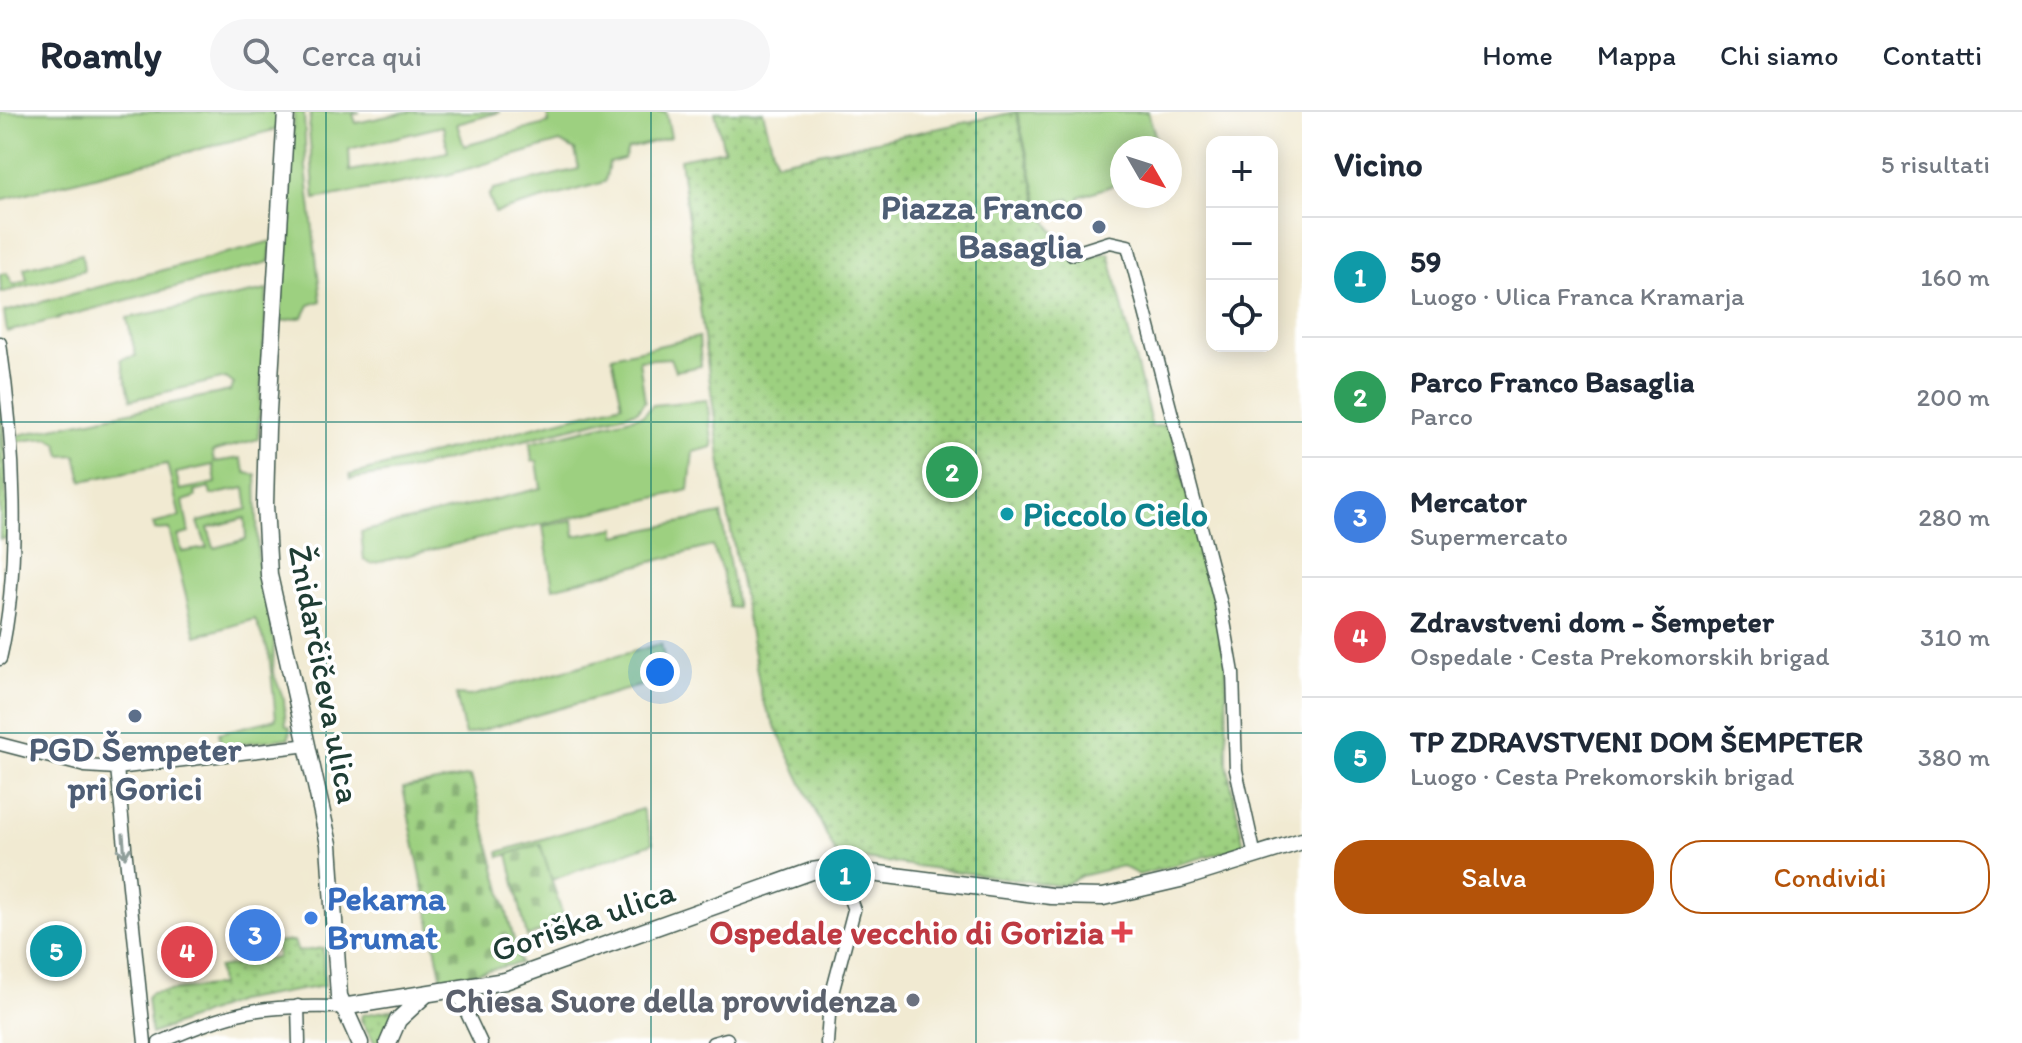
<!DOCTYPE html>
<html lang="it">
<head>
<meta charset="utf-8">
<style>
  :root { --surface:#fff; --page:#f6f6f7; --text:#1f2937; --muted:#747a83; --line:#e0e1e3; --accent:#b45309 }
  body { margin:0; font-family:Itim,sans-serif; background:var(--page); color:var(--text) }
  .controls { position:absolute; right:24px; top:24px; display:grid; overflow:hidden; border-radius:16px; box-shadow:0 4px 20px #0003 }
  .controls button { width:72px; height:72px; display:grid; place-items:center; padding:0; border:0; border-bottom:2px solid var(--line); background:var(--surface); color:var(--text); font:40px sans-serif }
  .compass { position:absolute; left:1110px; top:24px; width:72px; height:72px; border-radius:50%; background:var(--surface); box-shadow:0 4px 20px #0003; rotate:129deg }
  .you { position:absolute; left:660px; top:560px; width:28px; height:28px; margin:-20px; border:6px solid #fff; border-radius:50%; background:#1a73e8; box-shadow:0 0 0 12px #1a73e833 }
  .badge { display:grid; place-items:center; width:52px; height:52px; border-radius:50%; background:var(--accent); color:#fff; font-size:26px; font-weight:700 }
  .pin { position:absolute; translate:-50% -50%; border:4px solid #fff; box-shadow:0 2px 8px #0006 }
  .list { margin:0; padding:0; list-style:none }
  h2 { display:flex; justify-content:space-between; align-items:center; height:104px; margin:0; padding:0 32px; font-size:34px }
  h2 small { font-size:26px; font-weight:400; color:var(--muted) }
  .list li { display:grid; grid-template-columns:52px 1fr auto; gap:24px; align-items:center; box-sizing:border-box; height:120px; padding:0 32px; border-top:2px solid var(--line) }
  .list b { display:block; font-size:30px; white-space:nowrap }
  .list p { margin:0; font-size:26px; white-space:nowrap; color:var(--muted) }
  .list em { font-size:26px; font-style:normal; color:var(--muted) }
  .actions { display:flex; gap:16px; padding:24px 32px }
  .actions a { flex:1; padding:18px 0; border:2px solid var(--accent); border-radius:32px; text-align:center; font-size:28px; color:var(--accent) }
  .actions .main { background:var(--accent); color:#fff }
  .icon { flex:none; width:44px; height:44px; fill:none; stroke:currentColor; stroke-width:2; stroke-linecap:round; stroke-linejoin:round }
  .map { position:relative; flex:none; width:1302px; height:931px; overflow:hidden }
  header { display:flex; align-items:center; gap:48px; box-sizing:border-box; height:112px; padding:0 40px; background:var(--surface); border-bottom:2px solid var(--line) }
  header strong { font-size:38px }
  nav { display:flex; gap:44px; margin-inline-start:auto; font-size:28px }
  .search { width:560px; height:72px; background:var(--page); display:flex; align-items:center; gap:20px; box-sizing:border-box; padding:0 28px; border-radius:44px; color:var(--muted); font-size:30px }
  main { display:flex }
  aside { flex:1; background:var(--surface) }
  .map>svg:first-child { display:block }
  .green { fill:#9dd080; stroke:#5e865a; stroke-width:2; fill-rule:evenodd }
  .cemetery { fill:url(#cemetery-stones); stroke:#5e865a; stroke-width:2 }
  .park { fill:url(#park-dots); stroke:#5e865a; stroke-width:2 }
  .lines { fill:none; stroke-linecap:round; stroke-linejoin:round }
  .minor-casing { stroke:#3e574c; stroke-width:15 }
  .tertiary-casing { stroke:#3e574c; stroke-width:19 }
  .minor { stroke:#fff; stroke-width:12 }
  .tertiary { stroke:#fff; stroke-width:16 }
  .oneway { stroke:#8f9e9a }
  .grid { fill:none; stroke:#0f766e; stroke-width:2; stroke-opacity:0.55 }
  .service-dot { fill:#5c6f8a; stroke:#fff; stroke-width:3 }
  .culture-dot { fill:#0f9aa8; stroke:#fff; stroke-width:3 }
  .shop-dot { fill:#3f7fe0; stroke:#fff; stroke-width:3 }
  .health-dot { fill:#e0444e; stroke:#fff; stroke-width:3 }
  .worship-dot { fill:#6b7280; stroke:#fff; stroke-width:3 }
  .labels { text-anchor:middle; stroke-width:7; stroke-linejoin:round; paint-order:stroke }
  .service-label { font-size:34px; font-weight:bold; fill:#4e5e75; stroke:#fff; text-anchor:end }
  .culture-label { font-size:34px; font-weight:bold; fill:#0d838f; stroke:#fff; text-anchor:start }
  .street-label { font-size:34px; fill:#1f3d34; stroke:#fff }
  .shop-label { font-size:34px; font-weight:bold; fill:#366cbe; stroke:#fff; text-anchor:start }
  .health-label { font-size:34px; font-weight:bold; fill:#be3a42; stroke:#fff; text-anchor:end }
  .worship-label { font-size:34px; font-weight:bold; fill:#5b616d; stroke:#fff; text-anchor:end }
</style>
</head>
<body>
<header>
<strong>Roamly</strong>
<div class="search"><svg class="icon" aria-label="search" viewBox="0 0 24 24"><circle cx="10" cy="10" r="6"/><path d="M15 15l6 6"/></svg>Cerca qui</div>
<nav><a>Home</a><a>Mappa</a><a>Chi siamo</a><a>Contatti</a></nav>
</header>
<main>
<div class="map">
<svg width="1302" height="931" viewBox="0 0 1302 931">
  <defs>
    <pattern id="cemetery-stones" width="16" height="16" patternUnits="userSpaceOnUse" patternTransform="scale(2)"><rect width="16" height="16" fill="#9dd080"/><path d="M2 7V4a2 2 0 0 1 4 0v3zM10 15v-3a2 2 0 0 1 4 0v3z" fill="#7faa6a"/></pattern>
    <pattern id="park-dots" width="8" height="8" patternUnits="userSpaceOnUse" patternTransform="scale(2)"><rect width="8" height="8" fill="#9dd080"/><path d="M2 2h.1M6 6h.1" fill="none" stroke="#7faa6a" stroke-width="1.8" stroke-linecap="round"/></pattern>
  </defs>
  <rect width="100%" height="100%" fill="#fff"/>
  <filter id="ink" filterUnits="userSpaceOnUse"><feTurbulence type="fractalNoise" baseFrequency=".0125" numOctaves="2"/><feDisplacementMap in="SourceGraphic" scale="16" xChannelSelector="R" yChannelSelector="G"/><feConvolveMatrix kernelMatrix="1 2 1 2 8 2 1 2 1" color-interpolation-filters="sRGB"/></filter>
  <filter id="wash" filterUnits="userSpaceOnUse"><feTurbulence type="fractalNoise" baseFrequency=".006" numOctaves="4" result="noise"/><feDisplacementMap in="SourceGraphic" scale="32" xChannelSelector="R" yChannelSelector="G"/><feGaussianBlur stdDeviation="1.8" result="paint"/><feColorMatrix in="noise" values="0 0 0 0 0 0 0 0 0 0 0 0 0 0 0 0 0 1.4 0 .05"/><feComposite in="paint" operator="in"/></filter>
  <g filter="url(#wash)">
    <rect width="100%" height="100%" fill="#f1ead2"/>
    <!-- green -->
    <g class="green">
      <path d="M0,0H279L278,17L0,88Z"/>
      <path d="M294,0H304L306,55L321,189L309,193L303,205L279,210Z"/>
      <path d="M311,0H360L353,2L356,11L406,0H500L457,12L464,34L549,11L547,0H666L671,25L628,37L624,47L609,51L605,70L495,101L489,84L494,77L579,57L575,38L560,30L447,63L315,87L309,18ZM443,14L448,40L350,59L349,37Z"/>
      <path d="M1017,0H1148L1159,36H1122V70L1079,85L1080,91L1072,93L1070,87L1039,93Z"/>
      <path d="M272,129L269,150L7,220L4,200Z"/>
      <path d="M82,142L84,158L1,181L0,162L7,161L13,173L27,168L24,156Z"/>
      <path d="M267,178L258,327L212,340L214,350L240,346L246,361L256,363L258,447L274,530L273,560L284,588L286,614L290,615L289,626L221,634L219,621L276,607L269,541L255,507L196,524L169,417L155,418L153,412L180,405L167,352L82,369L76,343L61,344L58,332L49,326L16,329L14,324L230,279L234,272L226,266L131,288L121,247L136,244L127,206ZM213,353L216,371L180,378L176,361ZM209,376L211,383L245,376L248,397L198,410L207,436L182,440L178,424L189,421L183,389L196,385L195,380ZM245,406L246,427L214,436L208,416Z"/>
      <path d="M699,225L701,254L675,259L670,246L639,248L645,289L637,299L404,359L350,367V363L622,292L612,244Z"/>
      <path d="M0,247L8,426L0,427Z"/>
      <path d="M707,288L713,335L693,340L689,378L371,452L364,448L361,420L541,376L537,349H532L530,331L643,303L653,293Z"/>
      <path d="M721,402L737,496L729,495L722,459L712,434L553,476L543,414L573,408L575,424L616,416V424Z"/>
      <path d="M661,532L668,566L465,623L456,583L471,584Z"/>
      <path d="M642,697L653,731L552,768L540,732L500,745L499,740Z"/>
    </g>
    <!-- cemetery -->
    <g class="cemetery">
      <path d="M471,664L520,851L442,868L403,676Z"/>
      <path d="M540,732L565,810L527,825L508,742Z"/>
    </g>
    <!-- park -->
    <g class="park">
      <path d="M715,0H763L776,50L1016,0L1039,97L1073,148L1109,141L1152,315L1170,312L1226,539L1227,652L1244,734L1139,763L1122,754L1081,764L1062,774L836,743L762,587L727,397L680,47L724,38Z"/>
      <path d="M294,829L298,840L323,836L324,874L237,889L151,922L147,885L151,881L220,873L218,856L277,846L276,831Z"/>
      <path d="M401,896L384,931H375L361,908L362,903Z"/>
    </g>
  </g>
  <g filter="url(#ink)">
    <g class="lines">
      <defs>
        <g id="minor">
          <path d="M1072,142L1110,130L1128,134L1221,492L1233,561L1236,658L1255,744"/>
          <path d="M0,231C14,326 22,453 0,547"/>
          <path d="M0,632L85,654L117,656L308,633"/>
          <path d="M117,656L145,931"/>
          <path d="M456,878L481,931"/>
          <path d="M298,894L299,931"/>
          <path d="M159,931C233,898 260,893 342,895"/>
          <path d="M713,931L727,927"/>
          <path d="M827,931L830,889L854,798L844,771L832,756"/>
        </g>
        <g id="tertiary">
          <path d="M286,0L267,316L265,393L269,463L329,732L339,884L360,931"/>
          <path d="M342,895L505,869L812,759L832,756L1051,784L1103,785L1180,767L1302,729"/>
          <path d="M388,931L398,908L425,883"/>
        </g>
      </defs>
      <!-- minor casing -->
      <use href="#minor" class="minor-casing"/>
      <!-- tertiary casing -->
      <use href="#tertiary" class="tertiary-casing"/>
      <!-- minor -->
      <use href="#minor" class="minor"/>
      <!-- tertiary -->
      <use href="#tertiary" class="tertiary"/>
    </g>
    <!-- one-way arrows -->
    <defs><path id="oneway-shaft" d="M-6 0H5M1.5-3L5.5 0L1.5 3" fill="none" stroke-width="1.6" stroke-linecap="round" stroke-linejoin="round" transform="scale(2)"/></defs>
    <use class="oneway" href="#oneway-shaft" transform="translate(124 734) rotate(85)"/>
  </g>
  <!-- grid -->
  <path class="grid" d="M326,0V931M651,0V931M976,0V931M0,310H1302M0,621H1302"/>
  <!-- markers -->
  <g class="service-dot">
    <circle cx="1099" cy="115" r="8"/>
    <circle cx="135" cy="604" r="8"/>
  </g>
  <circle class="culture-dot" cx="1007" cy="402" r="8"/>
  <circle class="shop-dot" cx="311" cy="806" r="8"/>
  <path class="health-dot" d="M1118 808h8v8h8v8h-8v8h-8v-8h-8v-8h8z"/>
  <circle class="worship-dot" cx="913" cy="888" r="8"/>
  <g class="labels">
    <!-- service labels -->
    <g class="service-label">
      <text x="1083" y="107">Piazza Franco<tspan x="1083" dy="39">Basaglia</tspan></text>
      <text x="135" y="649" text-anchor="middle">PGD Šempeter<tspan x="135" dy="39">pri Gorici</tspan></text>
    </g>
    <!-- culture labels -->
    <g class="culture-label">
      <text x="1023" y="414">Piccolo Cielo</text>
    </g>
    <!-- street labels -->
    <g class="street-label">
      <text transform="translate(325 562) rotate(79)" y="12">Žnidarčičeva ulica</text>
      <text transform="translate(583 808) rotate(-19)" y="12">Goriška ulica</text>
    </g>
    <!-- shop labels -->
    <g class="shop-label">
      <text x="327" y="798">Pekarna<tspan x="327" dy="39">Brumat</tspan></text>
    </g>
    <!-- health labels -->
    <g class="health-label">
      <text x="1104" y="832">Ospedale vecchio di Gorizia</text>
    </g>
    <!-- worship labels -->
    <g class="worship-label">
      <text x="897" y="900">Chiesa Suore della provvidenza</text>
    </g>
  </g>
</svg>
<div class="controls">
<button>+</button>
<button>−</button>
<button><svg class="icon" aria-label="locate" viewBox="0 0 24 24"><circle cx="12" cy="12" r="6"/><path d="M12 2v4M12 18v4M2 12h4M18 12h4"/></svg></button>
</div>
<svg class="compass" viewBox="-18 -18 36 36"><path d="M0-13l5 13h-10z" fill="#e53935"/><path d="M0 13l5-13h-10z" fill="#747a83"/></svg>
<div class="you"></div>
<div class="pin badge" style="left:845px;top:763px;background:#0f9aa8">1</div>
<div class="pin badge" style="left:952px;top:360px;background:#2e9e5b">2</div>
<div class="pin badge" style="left:255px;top:823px;background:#3f7fe0">3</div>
<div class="pin badge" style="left:187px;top:840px;background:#e0444e">4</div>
<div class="pin badge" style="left:56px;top:839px;background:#0f9aa8">5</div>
</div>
<aside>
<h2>Vicino<small>5 risultati</small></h2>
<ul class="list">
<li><span class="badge" style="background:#0f9aa8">1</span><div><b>59</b><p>Luogo · Ulica Franca Kramarja</p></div><em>160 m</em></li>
<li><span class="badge" style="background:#2e9e5b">2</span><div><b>Parco Franco Basaglia</b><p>Parco</p></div><em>200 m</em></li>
<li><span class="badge" style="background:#3f7fe0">3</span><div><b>Mercator</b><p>Supermercato</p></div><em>280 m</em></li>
<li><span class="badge" style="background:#e0444e">4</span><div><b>Zdravstveni dom - Šempeter</b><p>Ospedale · Cesta Prekomorskih brigad</p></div><em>310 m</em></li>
<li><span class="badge" style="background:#0f9aa8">5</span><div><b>TP ZDRAVSTVENI DOM ŠEMPETER</b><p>Luogo · Cesta Prekomorskih brigad</p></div><em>380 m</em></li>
</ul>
<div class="actions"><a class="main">Salva</a><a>Condividi</a></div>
</aside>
</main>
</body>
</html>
